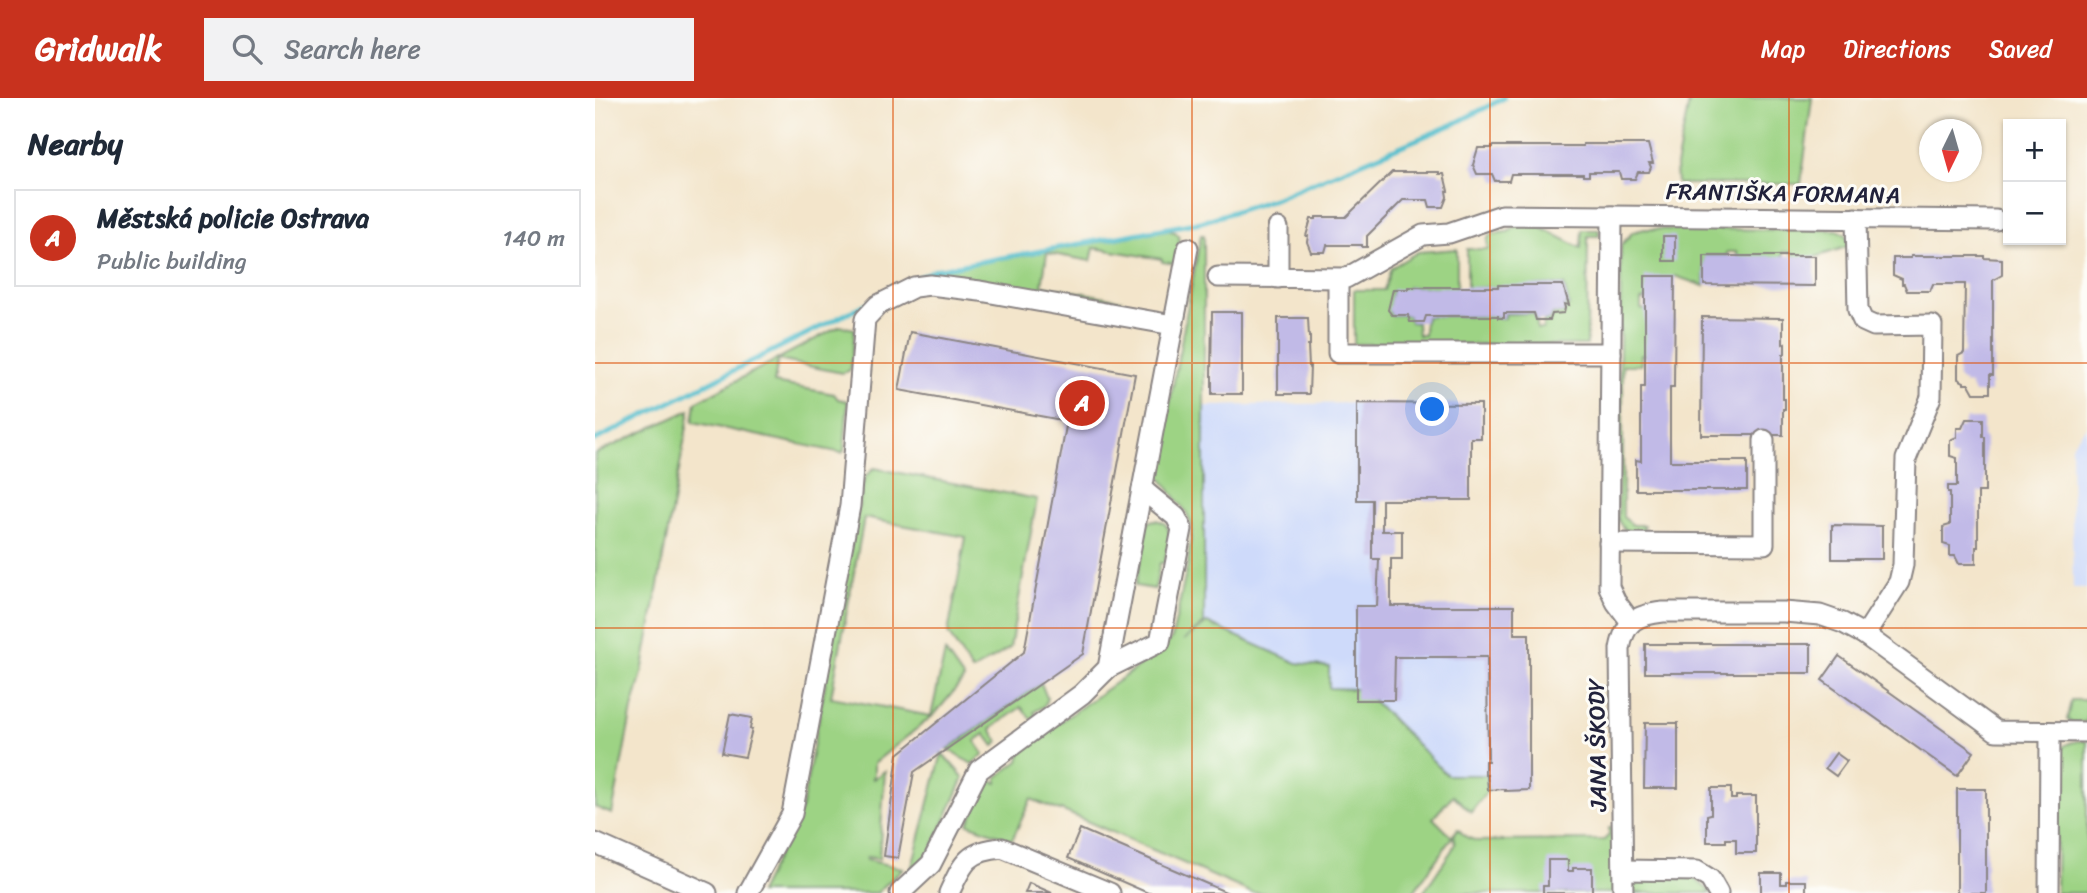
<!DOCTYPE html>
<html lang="en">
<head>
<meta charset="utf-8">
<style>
  :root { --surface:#fff; --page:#f2f2f3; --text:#1f2937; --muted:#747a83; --line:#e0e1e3; --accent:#c8321e }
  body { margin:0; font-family:Sriracha,sans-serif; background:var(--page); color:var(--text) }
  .controls { position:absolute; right:21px; top:21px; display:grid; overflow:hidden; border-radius:0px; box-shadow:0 2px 5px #0004 }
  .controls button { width:63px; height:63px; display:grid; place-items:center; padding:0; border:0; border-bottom:2px solid var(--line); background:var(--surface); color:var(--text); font:35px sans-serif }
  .compass { position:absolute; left:1324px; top:21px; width:63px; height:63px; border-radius:50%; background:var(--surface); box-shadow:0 2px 5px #0004; rotate:185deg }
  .you { position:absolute; left:838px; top:312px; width:24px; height:24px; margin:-18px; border:5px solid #fff; border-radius:50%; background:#1a73e8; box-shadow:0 0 0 10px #1a73e833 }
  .badge { display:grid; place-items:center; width:46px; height:46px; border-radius:50%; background:var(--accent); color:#fff; font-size:23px; font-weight:700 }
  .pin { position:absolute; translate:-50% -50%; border:4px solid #fff; box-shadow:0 2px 7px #0006 }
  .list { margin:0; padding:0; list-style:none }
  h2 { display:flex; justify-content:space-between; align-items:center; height:91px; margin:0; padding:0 28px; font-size:30px }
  h2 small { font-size:23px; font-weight:400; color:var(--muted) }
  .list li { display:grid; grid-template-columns:46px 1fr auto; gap:21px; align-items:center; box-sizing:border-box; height:98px; margin:0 14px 14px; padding:0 14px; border:2px solid var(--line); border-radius:0px }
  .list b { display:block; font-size:26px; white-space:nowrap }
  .list p { margin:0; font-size:23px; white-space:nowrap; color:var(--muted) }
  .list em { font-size:23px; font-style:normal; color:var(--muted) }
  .icon { flex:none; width:38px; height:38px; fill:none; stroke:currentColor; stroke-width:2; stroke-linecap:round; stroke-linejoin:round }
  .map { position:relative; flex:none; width:1492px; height:795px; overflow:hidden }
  header { display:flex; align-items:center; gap:42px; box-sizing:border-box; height:98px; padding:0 35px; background:var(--accent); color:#fff }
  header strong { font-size:33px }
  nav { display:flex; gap:38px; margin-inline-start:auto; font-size:24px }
  .search { width:490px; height:63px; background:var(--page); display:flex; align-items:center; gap:18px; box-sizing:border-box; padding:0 24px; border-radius:0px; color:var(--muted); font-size:26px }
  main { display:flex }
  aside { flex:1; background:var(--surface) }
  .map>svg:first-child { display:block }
  .built { fill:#cedafa }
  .green { fill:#9dd384; stroke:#607a60; stroke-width:2 }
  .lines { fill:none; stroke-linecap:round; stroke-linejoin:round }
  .stream { stroke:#52becc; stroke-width:5 }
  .building { fill:#c1bae7 }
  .minor-casing { stroke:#8a8483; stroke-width:23 }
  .minor { stroke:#fff; stroke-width:19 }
  .grid { fill:none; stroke:#de560e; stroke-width:2; stroke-opacity:0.55 }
  .labels { text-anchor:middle; stroke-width:6; stroke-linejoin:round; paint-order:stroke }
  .street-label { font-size:23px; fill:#22223b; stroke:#fdfcf7 }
</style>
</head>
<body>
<header>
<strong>Gridwalk</strong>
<div class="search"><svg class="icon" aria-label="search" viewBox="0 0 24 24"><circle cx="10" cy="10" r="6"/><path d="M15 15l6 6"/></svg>Search here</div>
<nav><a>Map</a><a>Directions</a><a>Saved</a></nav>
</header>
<main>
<aside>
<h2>Nearby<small></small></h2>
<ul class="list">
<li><span class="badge">A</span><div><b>Městská policie Ostrava</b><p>Public building</p></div><em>140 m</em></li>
</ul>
</aside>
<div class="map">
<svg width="1492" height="795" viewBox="0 0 1492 795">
  <rect width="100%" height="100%" fill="#fdfcf7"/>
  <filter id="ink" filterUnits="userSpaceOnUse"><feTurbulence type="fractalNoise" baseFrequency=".0143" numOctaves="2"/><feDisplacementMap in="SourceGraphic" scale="14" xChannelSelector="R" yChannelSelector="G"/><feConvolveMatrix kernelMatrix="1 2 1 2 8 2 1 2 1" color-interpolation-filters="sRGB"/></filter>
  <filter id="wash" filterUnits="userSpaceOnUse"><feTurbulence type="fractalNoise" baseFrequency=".00686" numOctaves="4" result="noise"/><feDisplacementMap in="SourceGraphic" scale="28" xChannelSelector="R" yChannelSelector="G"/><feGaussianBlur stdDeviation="1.57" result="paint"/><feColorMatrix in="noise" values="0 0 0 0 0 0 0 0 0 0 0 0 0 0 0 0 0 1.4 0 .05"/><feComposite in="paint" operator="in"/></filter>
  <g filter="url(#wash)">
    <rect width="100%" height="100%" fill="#f3e5cb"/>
    <!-- built -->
    <g class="built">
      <path d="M762,305V401L777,402L784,461L782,508H761V601L799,602L800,559H892L893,692L876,714L858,697L838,720L857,739L818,795H657L402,684V679L608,528L610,308Z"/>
      <path d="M1492,327V491H1478L1476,348Z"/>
    </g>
    <!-- green -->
    <g class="green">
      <path d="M1095,0H1217L1206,86H1082L1081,68Z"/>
      <path d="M928,124H935L986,150L987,132H1004V138H993L992,247L759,246V192H789L796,170L823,154L862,151V190L813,189V192H798L794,213L797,217H813L815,224L822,225L823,237H829V225L832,218H903L904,220H910V216L939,215L942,223V231H948L949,223L955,222L958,216L969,215V207H974L969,187L872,190V151H893C890,133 899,136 912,134C918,132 923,128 928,124Z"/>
      <path d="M1050,131L1242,132L1251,137L1254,148L1221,159H1198L1197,154H1188V159H1142V154H1132V158H1110L1109,188L1080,178L1051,201L1046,202V211L1051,212V257H1046V267H1028V419L1038,427H1049L1048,438C1035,437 1028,434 1023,421L1026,147L1038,134Z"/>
      <path d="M571,132L580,134L584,138L585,146L581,166L567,164V161L499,150L496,163L452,155L447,187L526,202L518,207L339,175L341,173Z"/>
      <path d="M606,137H609V525L589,542L612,525L702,565L734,569V590L761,591L777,601L852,677H892L893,692L876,714L858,697L838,720L857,739L818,795H657L466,712L465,713L436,701L417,742L373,726L393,681L402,685V679L424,663L427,651L568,551L577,540L593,465L597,428L591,414L562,374Z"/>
      <path d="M245,228L260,231L256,269L254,273L247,275L183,262L179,285L239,296L243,301L253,303L249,353L247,355L98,324L101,304Z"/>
      <path d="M95,312L47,575L37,611L17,716L0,709V356Z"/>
      <path d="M279,370L442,401L415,550L377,573L353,535L371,439L269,420L236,599L336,618L350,554L369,581L340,616L279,665V678L277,679L278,681L290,673L284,761L272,759L271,762L308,770L282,795H164L207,709L268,386L270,379Z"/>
      <path d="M558,422C583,423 573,449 569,465H565L560,491L540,488L553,425Z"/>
      <path d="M446,585L452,600L449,608L439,614L441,618L436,621L426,609L396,631L404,644L399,648L390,636L380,643L389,656L377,666L353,651Z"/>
      <path d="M1476,602H1492V624H1477L1472,622Z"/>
      <path d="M1483,643H1492V795H1461L1462,656C1468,647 1473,645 1483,643Z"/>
      <path d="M347,655L369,680L336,753L316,772Z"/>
      <path d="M1014,730H1019V795H828L857,752L860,745L858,737L863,731L871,739L882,743L1009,742L1014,737Z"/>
      <path d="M1097,778L1117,795H1034L1046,781Z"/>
    </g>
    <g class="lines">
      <!-- stream -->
      <g class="stream">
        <path d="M320,181L339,172L606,124L679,101L859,26L909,0"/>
        <path d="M0,342L277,203"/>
      </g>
    </g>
    <g id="blocks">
      <!-- building -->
      <g class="building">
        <path d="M988,46H1053L1058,65H1054L1056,69L1054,74H1043L1040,81H1026L1024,74H994V78H988V76H916L914,83H900L897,76H882L878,67L883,50H897V48H988Z"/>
        <path d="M797,74H844V76H849L853,93H851L852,99L848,109H835L833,102H808L772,138V149H767V147H732L730,154H716L712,144L713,138H711L716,121H721V119H751Z"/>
        <rect x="1068" y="138" width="12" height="25"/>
        <path d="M1109,158H1220V188L1109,187Z"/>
        <path d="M1316,158H1389V160L1407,161V177L1398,182V277H1395V295H1379L1374,286H1369V284L1363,281V258L1369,255L1370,186H1338L1335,193H1312L1309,186H1307V181L1298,177V160H1316Z"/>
        <path d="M1050,178H1080L1079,289H1075V363H1152V392H1041V362L1046,363V289H1050Z"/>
        <path d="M903,187H968L974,207L969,206L970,210L969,215L957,216L955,222H941L939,215H909V220H903V218H831L829,224H815L813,217H797L793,212L798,191H813V189H903Z"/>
        <path d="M617,214H647V296H617V278H616Z"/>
        <path d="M1107,219L1188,220V246L1190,245V256H1188V301H1190V311H1188V337H1176L1161,342L1160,337H1106Z"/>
        <path d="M683,220H713L714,239H715V247H713L714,269L715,268L714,296H683Z"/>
        <path d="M315,234L540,276L488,556L319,674L303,760L289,758L303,656L429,554L472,323L304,292Z"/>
        <path d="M762,305L886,306V340H876V402H787V433H807V461H796V508H919V536H934V692L910,693V691L893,692L892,677H890V663H893L892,559H800L799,602H761V508H782L784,461H777V402H762Z"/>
        <path d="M1371,321H1388V339H1390V394H1383V449H1381V466H1364L1360,458H1355V448L1348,446V429L1355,427V394H1353V388H1362V360L1355,358V342L1362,339V330H1367Z"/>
        <path d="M1237,427L1287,428V461H1237Z"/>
        <rect x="1050" y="546" width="166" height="29"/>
        <path d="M1244,558L1379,654L1362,678L1227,582Z"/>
        <path d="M135,616L157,620L155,631H157L150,659L127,655Z"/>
        <path d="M1050,625H1083V690H1049Z"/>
        <path d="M1241,655L1252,663L1241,678L1230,670Z"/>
        <path d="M1116,690H1136V701H1141V698H1161V755H1141V741H1131V744H1112V717L1116,716Z"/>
        <rect x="1362" y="691" width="29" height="104"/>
        <path d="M485,731L633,795H553L473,760Z"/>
        <path d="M953,762H973V773H978V770H997V795H948V788H953Z"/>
        <path d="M1166,775H1186V786H1191V783H1211V795H1166Z"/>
        <path d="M434,785L457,795H430Z"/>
      </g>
    </g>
  </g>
  <g filter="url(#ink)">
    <use href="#blocks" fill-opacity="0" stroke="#8a8483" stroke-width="2"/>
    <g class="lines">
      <defs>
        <g id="minor">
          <path d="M1261,120L1263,212L1268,223L1279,228L1337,227L1336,299L1311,361L1308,467L1304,484L1270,537"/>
          <path d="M623,179L751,180L828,137L854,135L907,117L1017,118"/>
          <path d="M683,180V130"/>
          <path d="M743,181V255H1016"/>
          <path d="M1014,445L1169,446V342"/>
          <path d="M1036,524L1021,504L1014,489L1017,118L1401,122"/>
          <path d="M513,570L565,544L587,431L581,419L547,391"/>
          <path d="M0,745L112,795"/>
          <path d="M1028,772L1102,773L1115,781L1123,795"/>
          <path d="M153,795L197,716L255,408L270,221L283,207L319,189L335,187L385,193L578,227"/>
          <path d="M305,795L336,766L384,672L487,596L513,570L593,150"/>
          <path d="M354,795C368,765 372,753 407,750L515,795"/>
          <path d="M1028,795L1025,551C1030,523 1041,517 1068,514H1189L1225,517L1248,525L1270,537L1401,633L1492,634"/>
          <path d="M1454,795L1455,634"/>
        </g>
      </defs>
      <!-- minor casing -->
      <use href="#minor" class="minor-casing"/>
      <!-- minor -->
      <use href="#minor" class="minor"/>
    </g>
  </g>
  <!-- grid -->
  <path class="grid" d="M298,0V795M597,0V795M895,0V795M1194,0V795M0,265H1492M0,530H1492"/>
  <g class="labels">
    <!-- street labels -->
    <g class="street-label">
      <text transform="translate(1188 95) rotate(1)" y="8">FRANTIŠKA FORMANA</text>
      <text transform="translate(1002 647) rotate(-91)" y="8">JANA ŠKODY</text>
    </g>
  </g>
</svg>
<div class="controls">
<button>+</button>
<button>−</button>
</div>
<svg class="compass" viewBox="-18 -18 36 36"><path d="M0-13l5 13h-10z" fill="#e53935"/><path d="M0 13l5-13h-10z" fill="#747a83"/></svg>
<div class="you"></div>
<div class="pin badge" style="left:487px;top:305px">A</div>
</div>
</main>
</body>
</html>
